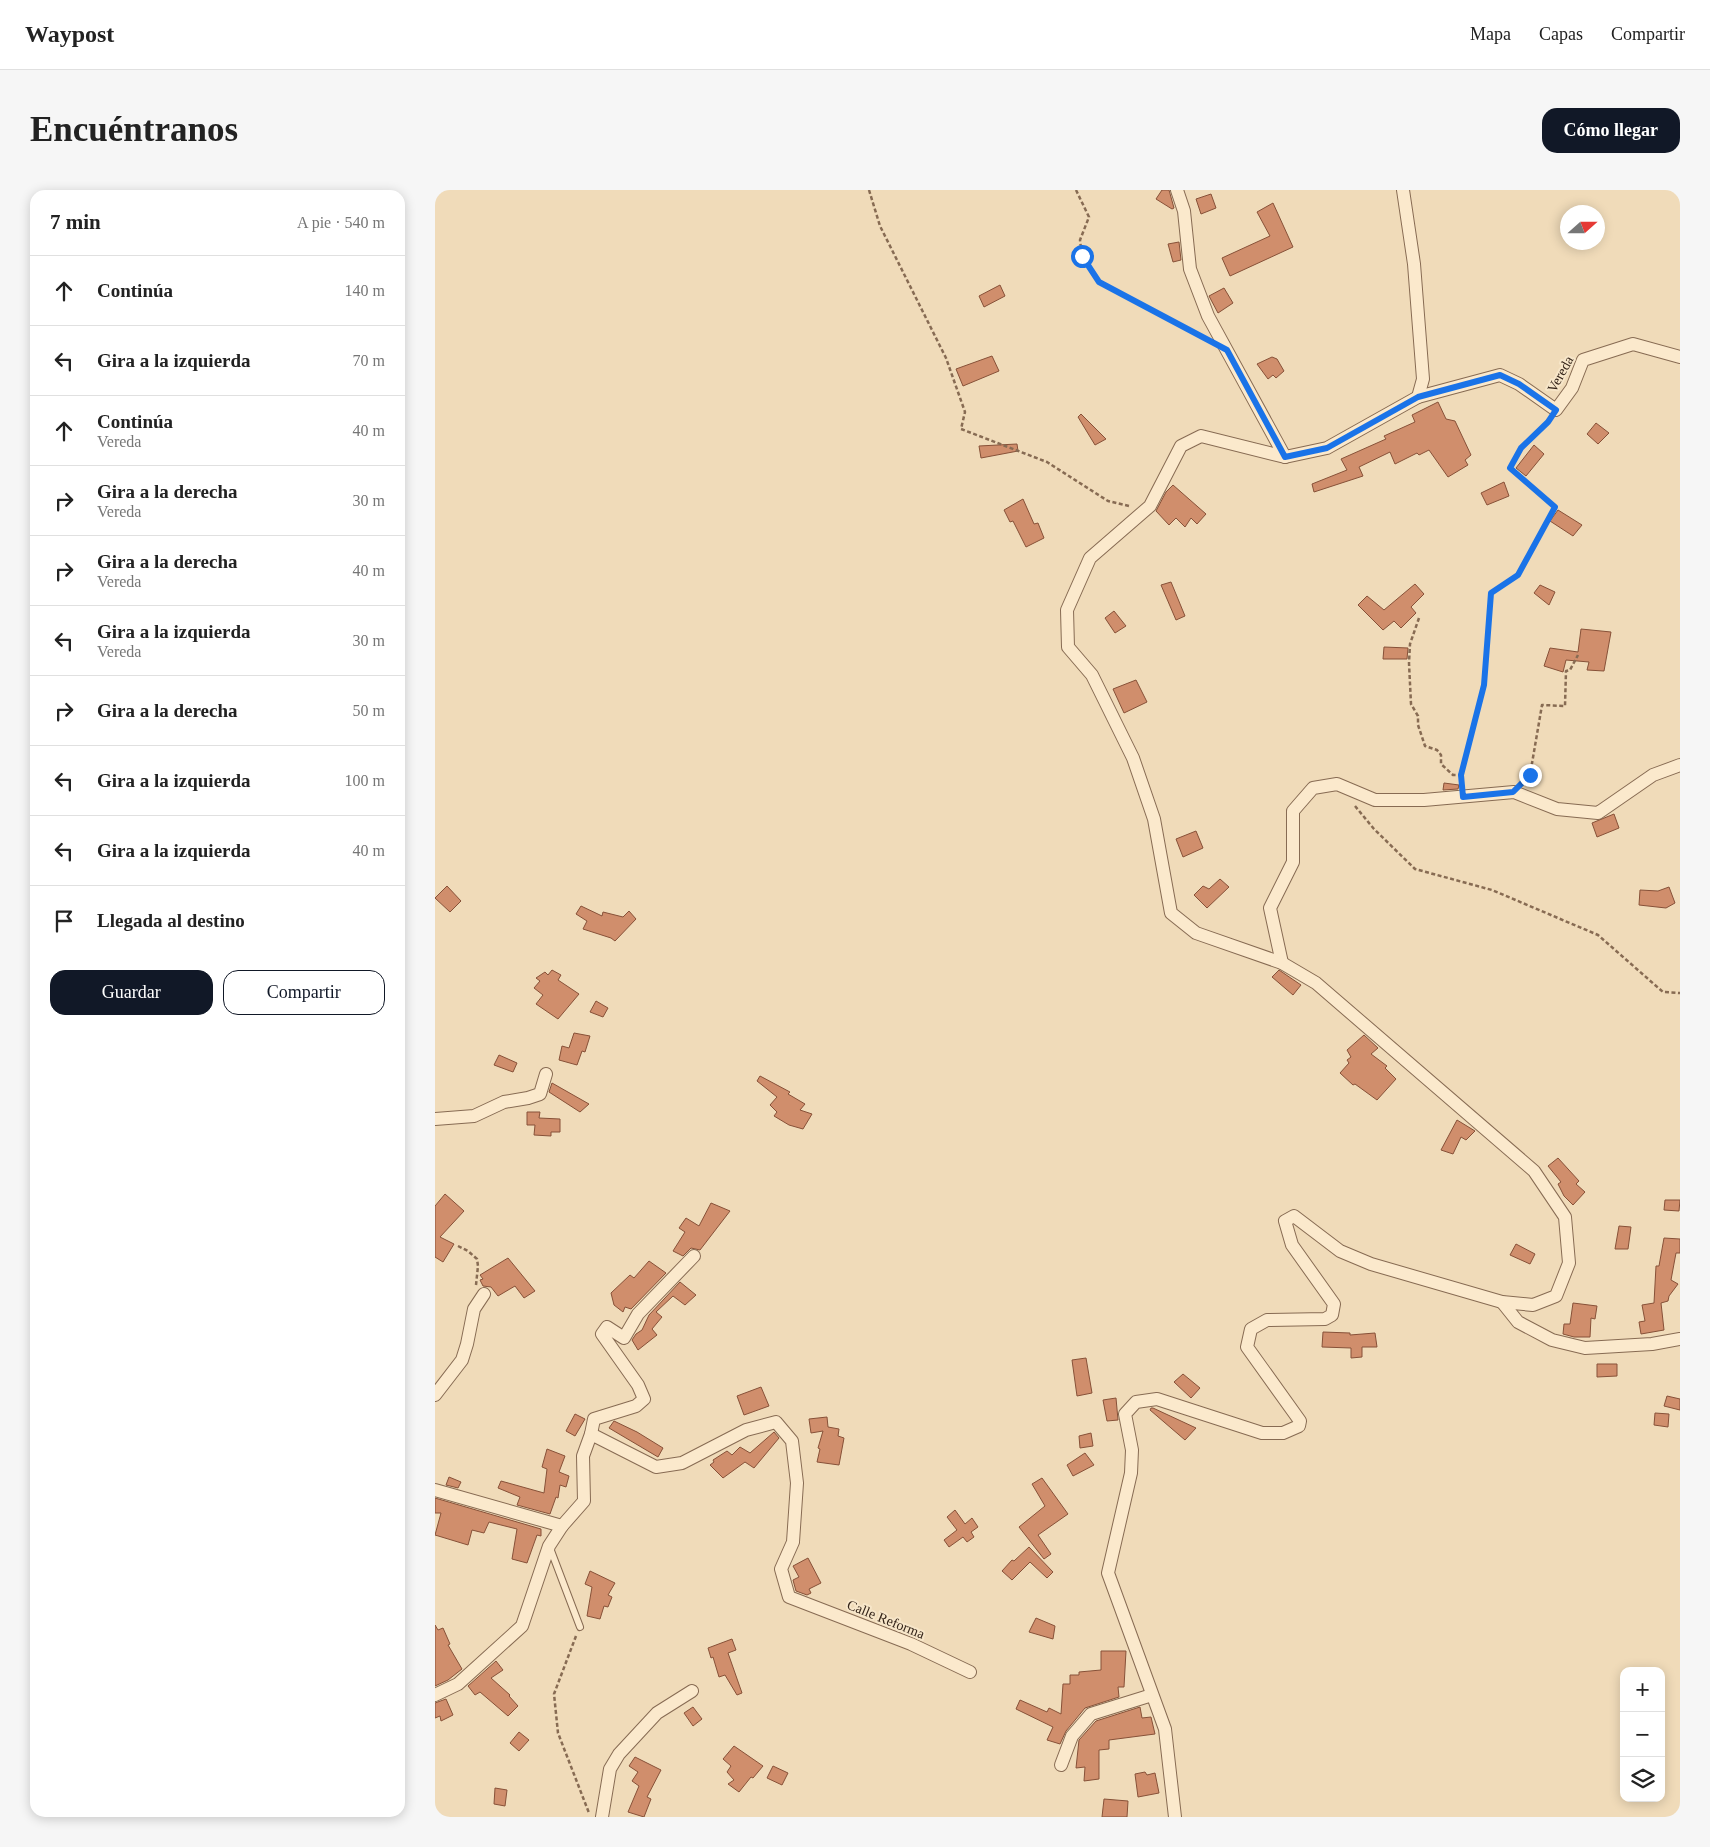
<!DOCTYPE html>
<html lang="es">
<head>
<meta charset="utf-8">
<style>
  :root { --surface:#fff; --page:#f6f6f6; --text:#222; --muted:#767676; --line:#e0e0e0; --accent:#111827 }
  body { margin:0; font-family:Georgia,serif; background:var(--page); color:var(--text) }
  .controls { position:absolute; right:15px; bottom:15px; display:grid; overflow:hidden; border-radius:10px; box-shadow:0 2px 12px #0003 }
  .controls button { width:45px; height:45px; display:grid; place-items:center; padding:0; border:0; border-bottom:1px solid var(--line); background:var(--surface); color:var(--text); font:25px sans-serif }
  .compass { position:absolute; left:1125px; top:15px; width:45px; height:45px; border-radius:50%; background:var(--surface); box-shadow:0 2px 12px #0003; rotate:69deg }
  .stop { position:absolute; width:15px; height:15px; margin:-11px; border:4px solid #1a73e8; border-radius:50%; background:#fff }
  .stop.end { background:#1a73e8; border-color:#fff; box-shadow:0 1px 5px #0008 }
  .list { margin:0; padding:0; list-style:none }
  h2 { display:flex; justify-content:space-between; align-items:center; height:65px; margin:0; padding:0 20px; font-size:21px }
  h2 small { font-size:16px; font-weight:400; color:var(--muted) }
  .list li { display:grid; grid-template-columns:32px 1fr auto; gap:15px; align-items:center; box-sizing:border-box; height:70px; padding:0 20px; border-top:1px solid var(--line) }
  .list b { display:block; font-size:19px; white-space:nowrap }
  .list p { margin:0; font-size:16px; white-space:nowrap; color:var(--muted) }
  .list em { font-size:16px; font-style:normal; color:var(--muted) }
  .actions { display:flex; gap:10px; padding:15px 20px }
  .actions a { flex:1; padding:11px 0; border:1px solid var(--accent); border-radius:15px; text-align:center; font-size:18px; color:var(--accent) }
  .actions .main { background:var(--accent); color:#fff }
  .icon { flex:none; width:28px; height:28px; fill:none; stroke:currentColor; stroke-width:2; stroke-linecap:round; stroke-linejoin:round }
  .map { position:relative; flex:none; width:1245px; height:1627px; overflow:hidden; border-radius:15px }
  header { display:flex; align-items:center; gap:30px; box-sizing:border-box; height:70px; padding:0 25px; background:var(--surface); border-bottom:1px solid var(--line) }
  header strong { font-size:24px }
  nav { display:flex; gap:28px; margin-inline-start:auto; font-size:18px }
  .intro { display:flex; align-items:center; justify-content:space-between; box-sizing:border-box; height:120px; padding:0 30px }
  h1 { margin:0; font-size:35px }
  .button { padding:12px 22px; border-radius:15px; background:var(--accent); color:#fff; font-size:18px; font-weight:700 }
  main { display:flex; gap:30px; padding:0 30px }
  aside { flex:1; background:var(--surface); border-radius:15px; box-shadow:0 2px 12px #0003 }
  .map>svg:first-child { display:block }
  .building { fill:#d08e6c; stroke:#875138 }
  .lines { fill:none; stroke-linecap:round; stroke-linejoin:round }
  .lane-casing { stroke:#876b53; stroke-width:8 }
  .street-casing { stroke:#876b53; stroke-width:14 }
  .path { stroke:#876b53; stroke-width:2.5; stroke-dasharray:4 2.5; stroke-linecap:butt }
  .lane { stroke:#fbe9cc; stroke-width:6 }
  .street { stroke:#fbe9cc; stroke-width:12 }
  .route { stroke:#1a73e8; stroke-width:6 }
  .labels { text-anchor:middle; stroke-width:4; stroke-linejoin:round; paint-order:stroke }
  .street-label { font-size:14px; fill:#342419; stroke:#f7e6c9 }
</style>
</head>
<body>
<header>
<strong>Waypost</strong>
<nav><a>Mapa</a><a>Capas</a><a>Compartir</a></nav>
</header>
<div class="intro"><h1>Encuéntranos</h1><a class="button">Cómo llegar</a></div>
<main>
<aside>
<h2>7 min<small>A pie · 540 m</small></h2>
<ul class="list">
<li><svg class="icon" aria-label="ahead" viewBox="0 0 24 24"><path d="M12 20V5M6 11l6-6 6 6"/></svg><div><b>Continúa</b></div><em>140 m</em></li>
<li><svg class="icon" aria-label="left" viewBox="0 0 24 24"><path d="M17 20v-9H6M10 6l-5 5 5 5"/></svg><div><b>Gira a la izquierda</b></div><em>70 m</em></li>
<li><svg class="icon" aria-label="ahead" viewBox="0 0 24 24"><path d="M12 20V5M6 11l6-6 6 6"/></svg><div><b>Continúa</b><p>Vereda</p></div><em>40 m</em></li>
<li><svg class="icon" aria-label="right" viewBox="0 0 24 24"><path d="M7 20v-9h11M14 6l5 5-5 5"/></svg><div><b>Gira a la derecha</b><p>Vereda</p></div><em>30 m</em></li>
<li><svg class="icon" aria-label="right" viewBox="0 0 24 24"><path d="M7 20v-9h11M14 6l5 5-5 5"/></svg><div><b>Gira a la derecha</b><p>Vereda</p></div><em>40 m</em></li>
<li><svg class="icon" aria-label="left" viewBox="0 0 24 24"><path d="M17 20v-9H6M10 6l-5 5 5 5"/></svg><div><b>Gira a la izquierda</b><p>Vereda</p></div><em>30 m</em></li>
<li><svg class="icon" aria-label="right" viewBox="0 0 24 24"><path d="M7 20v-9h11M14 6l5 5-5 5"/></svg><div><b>Gira a la derecha</b></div><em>50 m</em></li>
<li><svg class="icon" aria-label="left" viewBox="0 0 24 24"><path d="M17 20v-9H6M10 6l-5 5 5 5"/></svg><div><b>Gira a la izquierda</b></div><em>100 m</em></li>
<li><svg class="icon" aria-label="left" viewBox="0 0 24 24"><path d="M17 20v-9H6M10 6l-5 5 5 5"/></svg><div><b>Gira a la izquierda</b></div><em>40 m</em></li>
<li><svg class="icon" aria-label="arrive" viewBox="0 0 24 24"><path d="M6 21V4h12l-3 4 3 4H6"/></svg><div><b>Llegada al destino</b></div></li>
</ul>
<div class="actions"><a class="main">Guardar</a><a>Compartir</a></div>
</aside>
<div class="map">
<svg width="1245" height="1627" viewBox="0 0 1245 1627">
  <rect width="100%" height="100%" fill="#f0dbb9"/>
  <!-- building -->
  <g class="building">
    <path d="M727,0H734L739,18L737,19L721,9Z"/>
    <path d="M776,4L781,18L766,24L761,9Z"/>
    <path d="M838,13L858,57L795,86L787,68L835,46L822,22Z"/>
    <path d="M744,52L746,70L738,72L733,54Z"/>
    <path d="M565,95L570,106L549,117L544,106Z"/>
    <path d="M789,98L798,113L783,123L774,106Z"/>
    <path d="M557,166L564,181L528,196L521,179Z"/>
    <path d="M837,167L842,169L849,181L841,188L838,185L833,189L822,174Z"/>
    <path d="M1003,212L1011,229L1020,231L1036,265L1030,270L1033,275L1013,287L994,260L984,265L982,263L960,274L955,262L924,277L928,286L879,302L877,294L912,280L906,269L951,249L949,246L980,232L977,225Z"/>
    <path d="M646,224L671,249L660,255L643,227Z"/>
    <path d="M1161,233L1174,243L1163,254L1152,244Z"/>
    <path d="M582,254L583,261L546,268L544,256Z"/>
    <path d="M1099,255L1109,264L1091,286L1081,278Z"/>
    <path d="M1069,292L1074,306L1052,315L1046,303Z"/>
    <path d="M738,295L771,324L762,334L756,328L750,337L741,328L734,335L721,321L731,302Z"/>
    <path d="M588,309L599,334L603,333L609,348L591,357L578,331L575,332L569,320Z"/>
    <path d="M1123,320L1147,335L1138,346L1115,331Z"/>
    <path d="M736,392L750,426L741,430L726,395Z"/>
    <path d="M980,394L989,404L976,417L981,423L966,438L959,431L948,440L923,415L932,406L949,420Z"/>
    <path d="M1105,395L1120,402L1114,415L1099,403Z"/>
    <path d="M679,421L691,436L680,443L670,428Z"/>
    <path d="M1146,439L1176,442L1169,481L1152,480L1154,472L1131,470L1128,482L1109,476L1115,458L1143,462Z"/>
    <path d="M949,457L973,458L972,469H948Z"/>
    <path d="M701,490L712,512L689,523L678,499Z"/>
    <path d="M1009,593L1024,595L1023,599L1008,600Z"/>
    <path d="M1179,624L1184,638L1162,647L1157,633Z"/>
    <path d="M761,641L768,658L748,667L741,649Z"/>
    <path d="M785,689L794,697L772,718L759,705L768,696L774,699Z"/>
    <path d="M12,696L26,711L15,722L0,708Z"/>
    <path d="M1234,697L1240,713L1231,718L1204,715L1205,700L1223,701Z"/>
    <path d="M146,716L167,726L168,722L188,727L194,721L201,729L180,751L176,748L148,739L152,731L141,724Z"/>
    <path d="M117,780L126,785L123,790L144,804L123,829L101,814L108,805L99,798L105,791L101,788L110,782L113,785Z"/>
    <path d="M844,780L866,795L858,805L837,787Z"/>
    <path d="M161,811L173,818L168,827L155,822Z"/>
    <path d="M139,843L155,846L150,862L147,861L142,875L124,870L127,856L134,858Z"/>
    <path d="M929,845L943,858L936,864L952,876L950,878L961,889L942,910L920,894L918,895L905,883L914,873L912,870L916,867L912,860Z"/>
    <path d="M64,865L82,873L78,882L59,875Z"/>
    <path d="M325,886L355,902L353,904L370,914L365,920L377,924L368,939L354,935L339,926L342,922L335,915L342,907L322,891Z"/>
    <path d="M117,893L154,914L145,922L114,902Z"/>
    <path d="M92,922H105L104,928L125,929V942H116V946L99,945L100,935H92Z"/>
    <path d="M1022,930L1040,941L1031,950L1026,947L1018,964L1006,960Z"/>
    <path d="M1123,968L1144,991L1141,994L1150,1002L1138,1015L1129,1006L1123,994L1126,992L1113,976Z"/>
    <path d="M10,1004L29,1021L5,1047L19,1054L8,1072L0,1067V1016Z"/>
    <path d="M1230,1010H1245L1244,1021L1229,1020Z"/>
    <path d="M276,1013L295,1021L265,1060L256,1058L248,1066L238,1061L250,1042L244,1038L251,1028L264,1036Z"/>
    <path d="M1184,1036L1196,1037L1193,1059H1180Z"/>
    <path d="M1229,1048L1245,1049V1063H1241L1236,1090L1243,1094L1234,1106L1233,1111L1226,1113L1229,1140L1206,1144L1204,1132L1210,1131L1207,1115L1219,1113L1221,1076H1224Z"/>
    <path d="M1081,1054L1100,1064L1095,1074L1075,1065Z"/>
    <path d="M73,1068L100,1101L89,1108L80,1096L63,1106L56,1097L48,1096L45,1090L48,1089L45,1085Z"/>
    <path d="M214,1071L231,1083L196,1119L190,1117L188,1122L179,1115L176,1103L195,1085L199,1088Z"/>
    <path d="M245,1092L261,1105L250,1115L238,1106L221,1122L227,1127L217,1139L222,1145L203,1160L197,1150L201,1144L207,1140L214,1125Z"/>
    <path d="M1138,1113L1162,1116L1160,1129L1156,1128L1155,1147H1139L1128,1144L1129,1134H1135Z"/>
    <path d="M888,1142L915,1143V1145L940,1143L942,1157H927V1167L916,1168V1158L887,1157Z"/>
    <path d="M651,1168L657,1203L642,1206L637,1170Z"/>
    <path d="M1162,1174H1182V1186L1162,1187Z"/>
    <path d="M748,1184L765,1198L756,1208L739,1192Z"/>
    <path d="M326,1197L334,1216L309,1225L302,1206Z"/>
    <path d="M1232,1206L1245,1209V1220L1229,1216Z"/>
    <path d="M681,1208L683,1230L672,1231L668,1210Z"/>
    <path d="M716,1218H718L761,1238L750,1250L715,1220Z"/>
    <path d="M1220,1223L1234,1224L1233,1237L1219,1235Z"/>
    <path d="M140,1224L150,1229L140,1246L131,1241Z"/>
    <path d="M392,1227L393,1237L404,1239L403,1246L409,1248L404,1275L382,1272L385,1259L383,1258L388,1241L376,1243L374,1229Z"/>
    <path d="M179,1231L202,1242L228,1258L223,1267L174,1238Z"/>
    <path d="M339,1242L344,1248L319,1278L310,1272L288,1288L275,1275L279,1272L278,1270L292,1261L297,1265L305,1257L315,1263Z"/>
    <path d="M656,1243L658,1256L645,1258L644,1246Z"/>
    <path d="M112,1259L130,1266L124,1282L134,1286L131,1297L125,1295L123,1308L121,1307L115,1324L82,1315L85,1307L63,1298L66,1291L109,1303L112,1279L107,1277Z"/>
    <path d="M650,1263L659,1275L638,1286L632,1275Z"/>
    <path d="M14,1287L26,1292L23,1298L11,1295Z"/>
    <path d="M607,1288L633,1324L603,1345L616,1364L609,1369L584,1337L610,1316L597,1294Z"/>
    <path d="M0,1308L106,1339V1346L102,1345L92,1373L77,1369L82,1339L54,1332L49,1343L37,1340L33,1355L0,1345L6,1323H0Z"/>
    <path d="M520,1320L530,1334L537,1328L543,1337L536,1342L539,1347L532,1352L528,1347L514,1357L509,1350L522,1340L512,1327Z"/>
    <path d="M594,1357L618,1382L612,1388L595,1372L577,1390L567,1381L577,1370L579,1371Z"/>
    <path d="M373,1368L386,1393L374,1399L376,1403L372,1405L361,1401L358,1390L364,1387L358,1376Z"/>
    <path d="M155,1381L180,1393L173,1405L177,1407L173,1417L169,1416L165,1429L152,1426L157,1397L150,1394Z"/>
    <path d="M601,1428L620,1436L618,1449L594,1442Z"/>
    <path d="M0,1435L3,1440L8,1438L15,1454L13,1455L27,1479L13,1490L0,1496Z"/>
    <path d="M297,1449L301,1460L293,1463L307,1503L302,1505L290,1485L284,1487L278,1467L276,1468L273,1458Z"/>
    <path d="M666,1461H691L689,1497H683L684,1507L650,1518L631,1541L625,1554L612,1550L618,1537L581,1519L585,1510L612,1522L614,1518L626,1524L628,1494H635V1485H644V1482L666,1480Z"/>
    <path d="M61,1471L68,1480L56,1488L75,1505L74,1506L83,1516L73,1526L45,1502L40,1505L33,1496Z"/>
    <path d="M11,1509L18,1525L6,1531L5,1526L0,1528V1513Z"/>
    <path d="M258,1517L267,1529L258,1536L249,1523Z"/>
    <path d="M705,1517L707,1528L716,1527L720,1544L674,1550V1559L664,1560V1589L649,1591L650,1577L641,1578L644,1550L661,1531Z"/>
    <path d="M84,1542L94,1550L84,1561L75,1553Z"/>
    <path d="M299,1556L328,1576L318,1588L316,1587L304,1602L293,1594L299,1590L292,1582L296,1576L288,1569Z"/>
    <path d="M200,1567L226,1580L212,1607L216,1609L209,1627L193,1622L204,1596L197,1591L203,1582L194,1576Z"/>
    <path d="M338,1576L353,1583L347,1595L332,1588Z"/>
    <path d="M710,1582L712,1585L720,1583L724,1603L703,1607L700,1584Z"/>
    <path d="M60,1598L72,1600L70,1616L59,1614Z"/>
    <path d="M669,1609L693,1611L692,1627H667Z"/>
  </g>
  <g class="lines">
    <defs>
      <path id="lane" d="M115,1358L145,1437"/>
      <g id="street">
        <path d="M742,0L749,21L755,79L773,126L850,267"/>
        <path d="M983,207L1065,185L1084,194L1121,220L1137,198L1148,170L1198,154L1245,167"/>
        <path d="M847,773L835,718L858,672V621L878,598L902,594L940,610H989L1079,602L1122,619L1163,623L1218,585L1245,575"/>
        <path d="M0,929L39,926L69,912L93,908L105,904L111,884"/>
        <path d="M1067,1112L1083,1132L1117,1150L1150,1158L1217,1154L1245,1149"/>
        <path d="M0,1205L27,1170L32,1154L39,1119L49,1104"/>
        <path d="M156,1244L159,1229L201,1216L209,1209L203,1195L167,1144L172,1137L189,1148L203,1124L259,1066"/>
        <path d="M0,1300L127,1336"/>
        <path d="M0,1505L23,1494L87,1436L114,1356L127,1336L149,1311L148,1266L156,1244L221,1277L247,1273L311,1240L341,1232L357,1251L362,1293L358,1352L346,1379L354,1407L476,1454L535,1482"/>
        <path d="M626,1575L637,1546L656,1524L717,1505"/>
        <path d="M167,1627L175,1579L184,1564L222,1523L257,1501"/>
        <path d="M740,1627L730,1539L673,1383L696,1283L697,1260L690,1224L701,1212L722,1209L827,1243H848L864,1236L865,1231L812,1157L816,1139L832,1130L890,1129L897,1125L899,1114L857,1055L850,1031L859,1026L905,1061L936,1074L1067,1112L1098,1115L1121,1106L1134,1073L1130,1027L1099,981L881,793L847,773L761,743L736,723L719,629L698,568L657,485L633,457L632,420L655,368L715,316L746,256L766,246L850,267L892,258L983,207L988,189L979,74L968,0"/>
      </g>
    </defs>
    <!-- lane casing -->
    <use href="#lane" class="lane-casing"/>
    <!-- street casing -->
    <use href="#street" class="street-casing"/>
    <!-- path -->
    <g class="path">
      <path d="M434,0L445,36L511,168L530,222L526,239L612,272L673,311L694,316"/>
      <path d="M641,0L654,27L645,50L647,66L664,92L769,147"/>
      <path d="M984,428L975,454L974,473L976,514L983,526V535L990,556L1002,560L1006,565V574L1018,585H1026"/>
      <path d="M1088,591L1095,585L1107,515L1130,516L1131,481L1135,480L1143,465"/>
      <path d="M1027,595L1026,585L1049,495L1056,403L1083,385L1120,317L1075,278L1086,258L1114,230"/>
      <path d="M920,616L939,639L980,679L1057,700L1163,745L1228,802L1245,803"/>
      <path d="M23,1056L33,1061L42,1069L43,1076L41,1095"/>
      <path d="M141,1446L119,1504L123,1543L154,1623"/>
    </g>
    <!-- lane -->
    <use href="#lane" class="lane"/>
    <!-- street -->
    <use href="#street" class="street"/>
  </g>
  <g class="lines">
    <!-- route -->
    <path class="route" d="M647,66L664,92L792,160L850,267L892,258L983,207L1065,185L1084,194L1121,220L1113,232L1086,258L1075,278L1120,317L1083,385L1056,403L1049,495L1026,585L1028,607L1078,602L1095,585"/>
  </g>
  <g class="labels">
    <!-- street labels -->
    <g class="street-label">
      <text transform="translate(1125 184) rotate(-61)" y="5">Vereda</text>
      <text transform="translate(451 1429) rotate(22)" y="5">Calle Reforma</text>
    </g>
  </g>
</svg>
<div class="controls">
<button>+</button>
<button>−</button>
<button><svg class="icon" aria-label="layers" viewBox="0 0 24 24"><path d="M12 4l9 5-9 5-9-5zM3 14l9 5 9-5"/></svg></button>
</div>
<svg class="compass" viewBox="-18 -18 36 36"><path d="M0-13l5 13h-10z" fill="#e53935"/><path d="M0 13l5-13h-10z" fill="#767676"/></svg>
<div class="stop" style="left:647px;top:66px"></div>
<div class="stop end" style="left:1095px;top:585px"></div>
</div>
</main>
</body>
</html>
